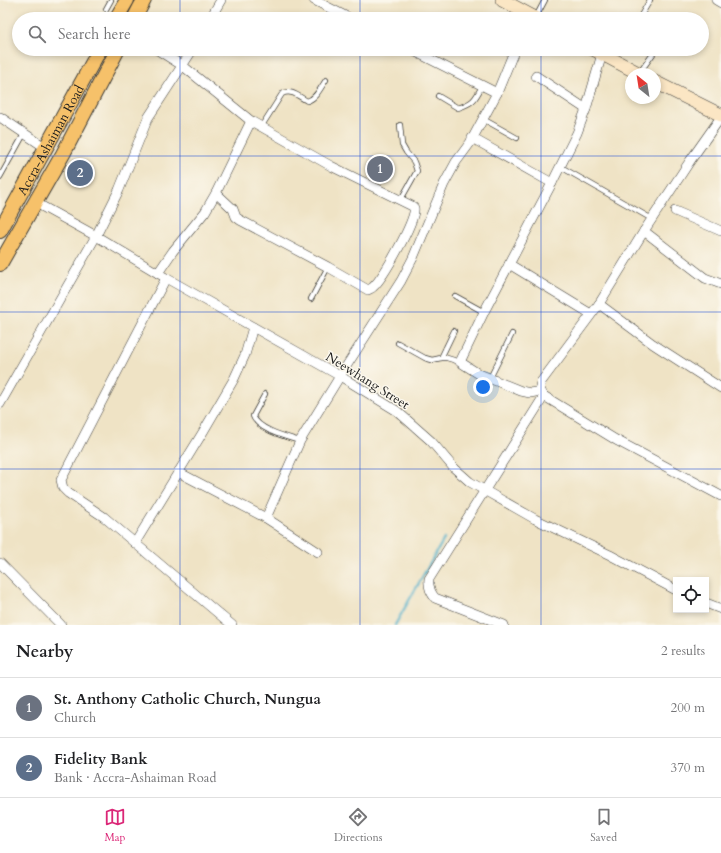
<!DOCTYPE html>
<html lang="en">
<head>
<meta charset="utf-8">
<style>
  :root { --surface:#fff; --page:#f6f6f6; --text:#202124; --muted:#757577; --line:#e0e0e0; --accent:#db2777 }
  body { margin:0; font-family:Cardo,serif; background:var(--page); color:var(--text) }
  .controls { position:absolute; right:12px; bottom:12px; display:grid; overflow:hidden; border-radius:0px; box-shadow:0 2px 6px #0003 }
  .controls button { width:36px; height:36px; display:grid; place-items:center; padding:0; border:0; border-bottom:1px solid var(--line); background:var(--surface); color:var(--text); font:20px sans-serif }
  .compass { position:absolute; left:625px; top:68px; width:36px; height:36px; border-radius:50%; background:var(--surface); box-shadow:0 2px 6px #0003; rotate:330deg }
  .you { position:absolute; left:483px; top:387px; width:14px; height:14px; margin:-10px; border:3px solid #fff; border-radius:50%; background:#1a73e8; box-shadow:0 0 0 6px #1a73e833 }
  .badge { display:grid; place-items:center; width:26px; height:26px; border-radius:50%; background:var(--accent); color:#fff; font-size:13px; font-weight:700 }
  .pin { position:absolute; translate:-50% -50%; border:2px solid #fff; box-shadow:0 1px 4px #0006 }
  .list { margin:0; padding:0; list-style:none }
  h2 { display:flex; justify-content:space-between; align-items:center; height:52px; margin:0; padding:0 16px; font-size:17px }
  h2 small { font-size:13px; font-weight:400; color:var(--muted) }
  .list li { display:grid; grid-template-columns:26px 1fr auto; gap:12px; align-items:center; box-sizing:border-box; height:60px; padding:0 16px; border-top:1px solid var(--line) }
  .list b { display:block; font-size:15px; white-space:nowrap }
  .list p { margin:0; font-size:13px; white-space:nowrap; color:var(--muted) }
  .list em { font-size:13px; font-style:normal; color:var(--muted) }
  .icon { flex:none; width:22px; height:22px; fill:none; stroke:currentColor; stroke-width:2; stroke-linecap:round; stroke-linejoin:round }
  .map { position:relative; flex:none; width:721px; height:625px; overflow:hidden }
  .search { position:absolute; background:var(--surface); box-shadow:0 2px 6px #0003; left:12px; right:12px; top:12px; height:44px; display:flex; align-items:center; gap:10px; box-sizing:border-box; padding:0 14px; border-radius:22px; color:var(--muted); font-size:15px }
  .sheet { height:172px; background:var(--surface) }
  nav { display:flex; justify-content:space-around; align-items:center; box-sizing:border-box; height:56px; border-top:1px solid var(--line); background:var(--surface); font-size:11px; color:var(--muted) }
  nav a { display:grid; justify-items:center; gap:2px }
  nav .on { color:var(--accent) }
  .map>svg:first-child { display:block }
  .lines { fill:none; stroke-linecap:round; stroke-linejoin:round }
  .stream { stroke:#48aec7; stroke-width:2.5 }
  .lane-casing { stroke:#3c3a35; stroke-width:6 }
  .street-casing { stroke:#3c3a35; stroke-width:10 }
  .secondary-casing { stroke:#3c3a35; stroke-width:14 }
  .primary-casing { stroke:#3c3a35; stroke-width:16 }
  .lane { stroke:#fff; stroke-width:4.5 }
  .street { stroke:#fff; stroke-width:9 }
  .secondary { stroke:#fbe6c4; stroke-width:13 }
  .primary { stroke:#f6c16b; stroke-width:14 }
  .grid { fill:none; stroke:#1d4ed8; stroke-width:1; stroke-opacity:0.55 }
  .labels { text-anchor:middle; stroke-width:3; stroke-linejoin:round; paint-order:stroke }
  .street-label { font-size:13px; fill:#1c1c1c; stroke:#fbf7ec }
</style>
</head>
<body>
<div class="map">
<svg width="721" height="625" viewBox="0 0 721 625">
  <rect width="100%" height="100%" fill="#fbf7ec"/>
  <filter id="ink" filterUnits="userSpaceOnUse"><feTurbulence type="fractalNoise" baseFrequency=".025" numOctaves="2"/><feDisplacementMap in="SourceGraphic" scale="8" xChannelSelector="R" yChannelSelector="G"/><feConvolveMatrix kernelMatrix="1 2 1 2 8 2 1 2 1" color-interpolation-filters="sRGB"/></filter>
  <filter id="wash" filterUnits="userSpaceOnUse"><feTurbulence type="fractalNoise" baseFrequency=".012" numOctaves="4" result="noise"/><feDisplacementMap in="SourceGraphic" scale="16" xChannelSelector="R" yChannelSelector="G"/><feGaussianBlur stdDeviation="0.9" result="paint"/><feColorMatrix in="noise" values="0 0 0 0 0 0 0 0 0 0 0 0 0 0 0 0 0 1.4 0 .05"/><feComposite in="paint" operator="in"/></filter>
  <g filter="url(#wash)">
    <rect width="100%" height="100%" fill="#efe3c5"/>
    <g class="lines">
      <!-- stream -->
      <path class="stream" d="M395,625L444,539"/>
    </g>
  </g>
  <g filter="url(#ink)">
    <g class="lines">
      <defs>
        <g id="lane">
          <path d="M106,9L111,0"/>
          <path d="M536,17L545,0"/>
          <path d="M639,19L650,0"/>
          <path d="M640,72L653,54L652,49"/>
          <path d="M438,96L458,108C473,103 475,100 482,86"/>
          <path d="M483,119L517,138"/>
          <path d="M400,125L402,145L406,152L414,162L417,171L400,201"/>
          <path d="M261,127L282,94C291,89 298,96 307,101C316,99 321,87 326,80"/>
          <path d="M561,167L652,219"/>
          <path d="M0,177L24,134"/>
          <path d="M455,296L484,312"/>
          <path d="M311,299L328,267"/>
          <path d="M398,343L425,358L432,360L441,358H447L460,362"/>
          <path d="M441,358L454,331"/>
          <path d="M490,378L512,334"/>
          <path d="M265,394L253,416C258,430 287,437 300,441"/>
        </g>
        <g id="street">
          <path d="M314,0L351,19"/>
          <path d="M716,0L721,3"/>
          <path d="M210,19L221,0"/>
          <path d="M156,49L183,66L251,121L331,166L412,206L414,208C417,219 383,278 373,287C371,289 369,289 368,290L328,267L240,220L236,217L233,209L216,193"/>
          <path d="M410,49L497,93"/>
          <path d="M536,76L586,109"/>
          <path d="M0,117L46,148"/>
          <path d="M721,117L690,161L644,231L599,304L541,382C539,388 540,391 544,396L616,440L721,496"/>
          <path d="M472,138L552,183"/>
          <path d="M36,203L96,236L166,278L340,376L397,411L431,441L453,467L470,482L484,490L535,519L610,555L676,590"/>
          <path d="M675,211L721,231"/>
          <path d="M644,231L705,278L721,284"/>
          <path d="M509,264L591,314"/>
          <path d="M158,273L173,251L205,212L216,193L251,121"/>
          <path d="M166,278L61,480L63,488L68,493L104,517L232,625"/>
          <path d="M599,304L653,344L721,388"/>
          <path d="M541,391L530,393L521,391L479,374L460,362L484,312L552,183L577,133L586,109L602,54"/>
          <path d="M0,404L96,236L119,190L148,118L193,49"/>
          <path d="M178,472L266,518L318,552"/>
          <path d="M266,518L300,441L340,376L401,281L413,258L444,184L456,162L470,143L497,93L515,49"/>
          <path d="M135,543L203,432L234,379L245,355L253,327"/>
          <path d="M0,563L61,625"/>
          <path d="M706,603L721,609"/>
          <path d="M504,625L435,598C430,592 428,587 429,579L544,396"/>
        </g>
        <g id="secondary">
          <path d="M502,0L537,19"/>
          <path d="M593,49L640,74"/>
          <path d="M655,82L721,115"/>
        </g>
        <g id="primary">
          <path d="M116,19L127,0"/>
          <path d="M134,19L144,0"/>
          <path id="s1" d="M0,231L100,49"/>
          <path d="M0,264L63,154L118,49"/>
        </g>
      </defs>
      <!-- lane casing -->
      <use href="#lane" class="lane-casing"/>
      <!-- street casing -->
      <use href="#street" class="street-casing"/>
      <!-- secondary casing -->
      <use href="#secondary" class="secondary-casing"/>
      <!-- primary casing -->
      <use href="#primary" class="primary-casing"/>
      <!-- lane -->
      <use href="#lane" class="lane"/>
      <!-- street -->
      <use href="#street" class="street"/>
      <!-- secondary -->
      <use href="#secondary" class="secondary"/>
      <!-- primary -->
      <use href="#primary" class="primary"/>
    </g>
  </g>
  <!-- grid -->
  <path class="grid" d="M180,0V19M360,0V19M541,0V19M180,49V625M360,49V625M541,49V625M0,156H721M0,312H721M0,469H721"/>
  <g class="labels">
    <!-- street labels -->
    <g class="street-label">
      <text dy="5" stroke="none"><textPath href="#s1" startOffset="104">Accra-Ashaiman Road</textPath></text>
      <text transform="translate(368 380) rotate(32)" y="5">Neewhang Street</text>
    </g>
  </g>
</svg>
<div class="controls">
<button><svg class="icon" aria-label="locate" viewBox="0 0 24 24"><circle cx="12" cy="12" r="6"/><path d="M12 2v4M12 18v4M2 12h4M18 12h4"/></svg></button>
</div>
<svg class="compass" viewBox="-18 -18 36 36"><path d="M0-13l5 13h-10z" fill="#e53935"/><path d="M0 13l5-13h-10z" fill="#757577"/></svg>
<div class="you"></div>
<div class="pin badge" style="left:380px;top:169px;background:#6b7280">1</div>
<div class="pin badge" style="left:80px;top:173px;background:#5c6f8a">2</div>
<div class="search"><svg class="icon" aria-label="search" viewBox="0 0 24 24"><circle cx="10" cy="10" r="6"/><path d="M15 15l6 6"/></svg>Search here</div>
</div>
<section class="sheet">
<h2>Nearby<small>2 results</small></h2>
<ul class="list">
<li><span class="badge" style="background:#6b7280">1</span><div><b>St. Anthony Catholic Church, Nungua</b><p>Church</p></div><em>200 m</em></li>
<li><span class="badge" style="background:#5c6f8a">2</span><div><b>Fidelity Bank</b><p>Bank · Accra-Ashaiman Road</p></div><em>370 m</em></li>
</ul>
</section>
<nav>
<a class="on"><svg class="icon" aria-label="map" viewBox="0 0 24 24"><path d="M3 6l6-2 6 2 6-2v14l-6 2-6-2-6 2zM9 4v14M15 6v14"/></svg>Map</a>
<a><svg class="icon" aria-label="directions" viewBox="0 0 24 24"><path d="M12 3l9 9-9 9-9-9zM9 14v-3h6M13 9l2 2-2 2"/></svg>Directions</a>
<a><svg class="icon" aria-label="saved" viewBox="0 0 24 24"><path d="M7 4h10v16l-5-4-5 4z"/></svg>Saved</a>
</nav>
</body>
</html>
